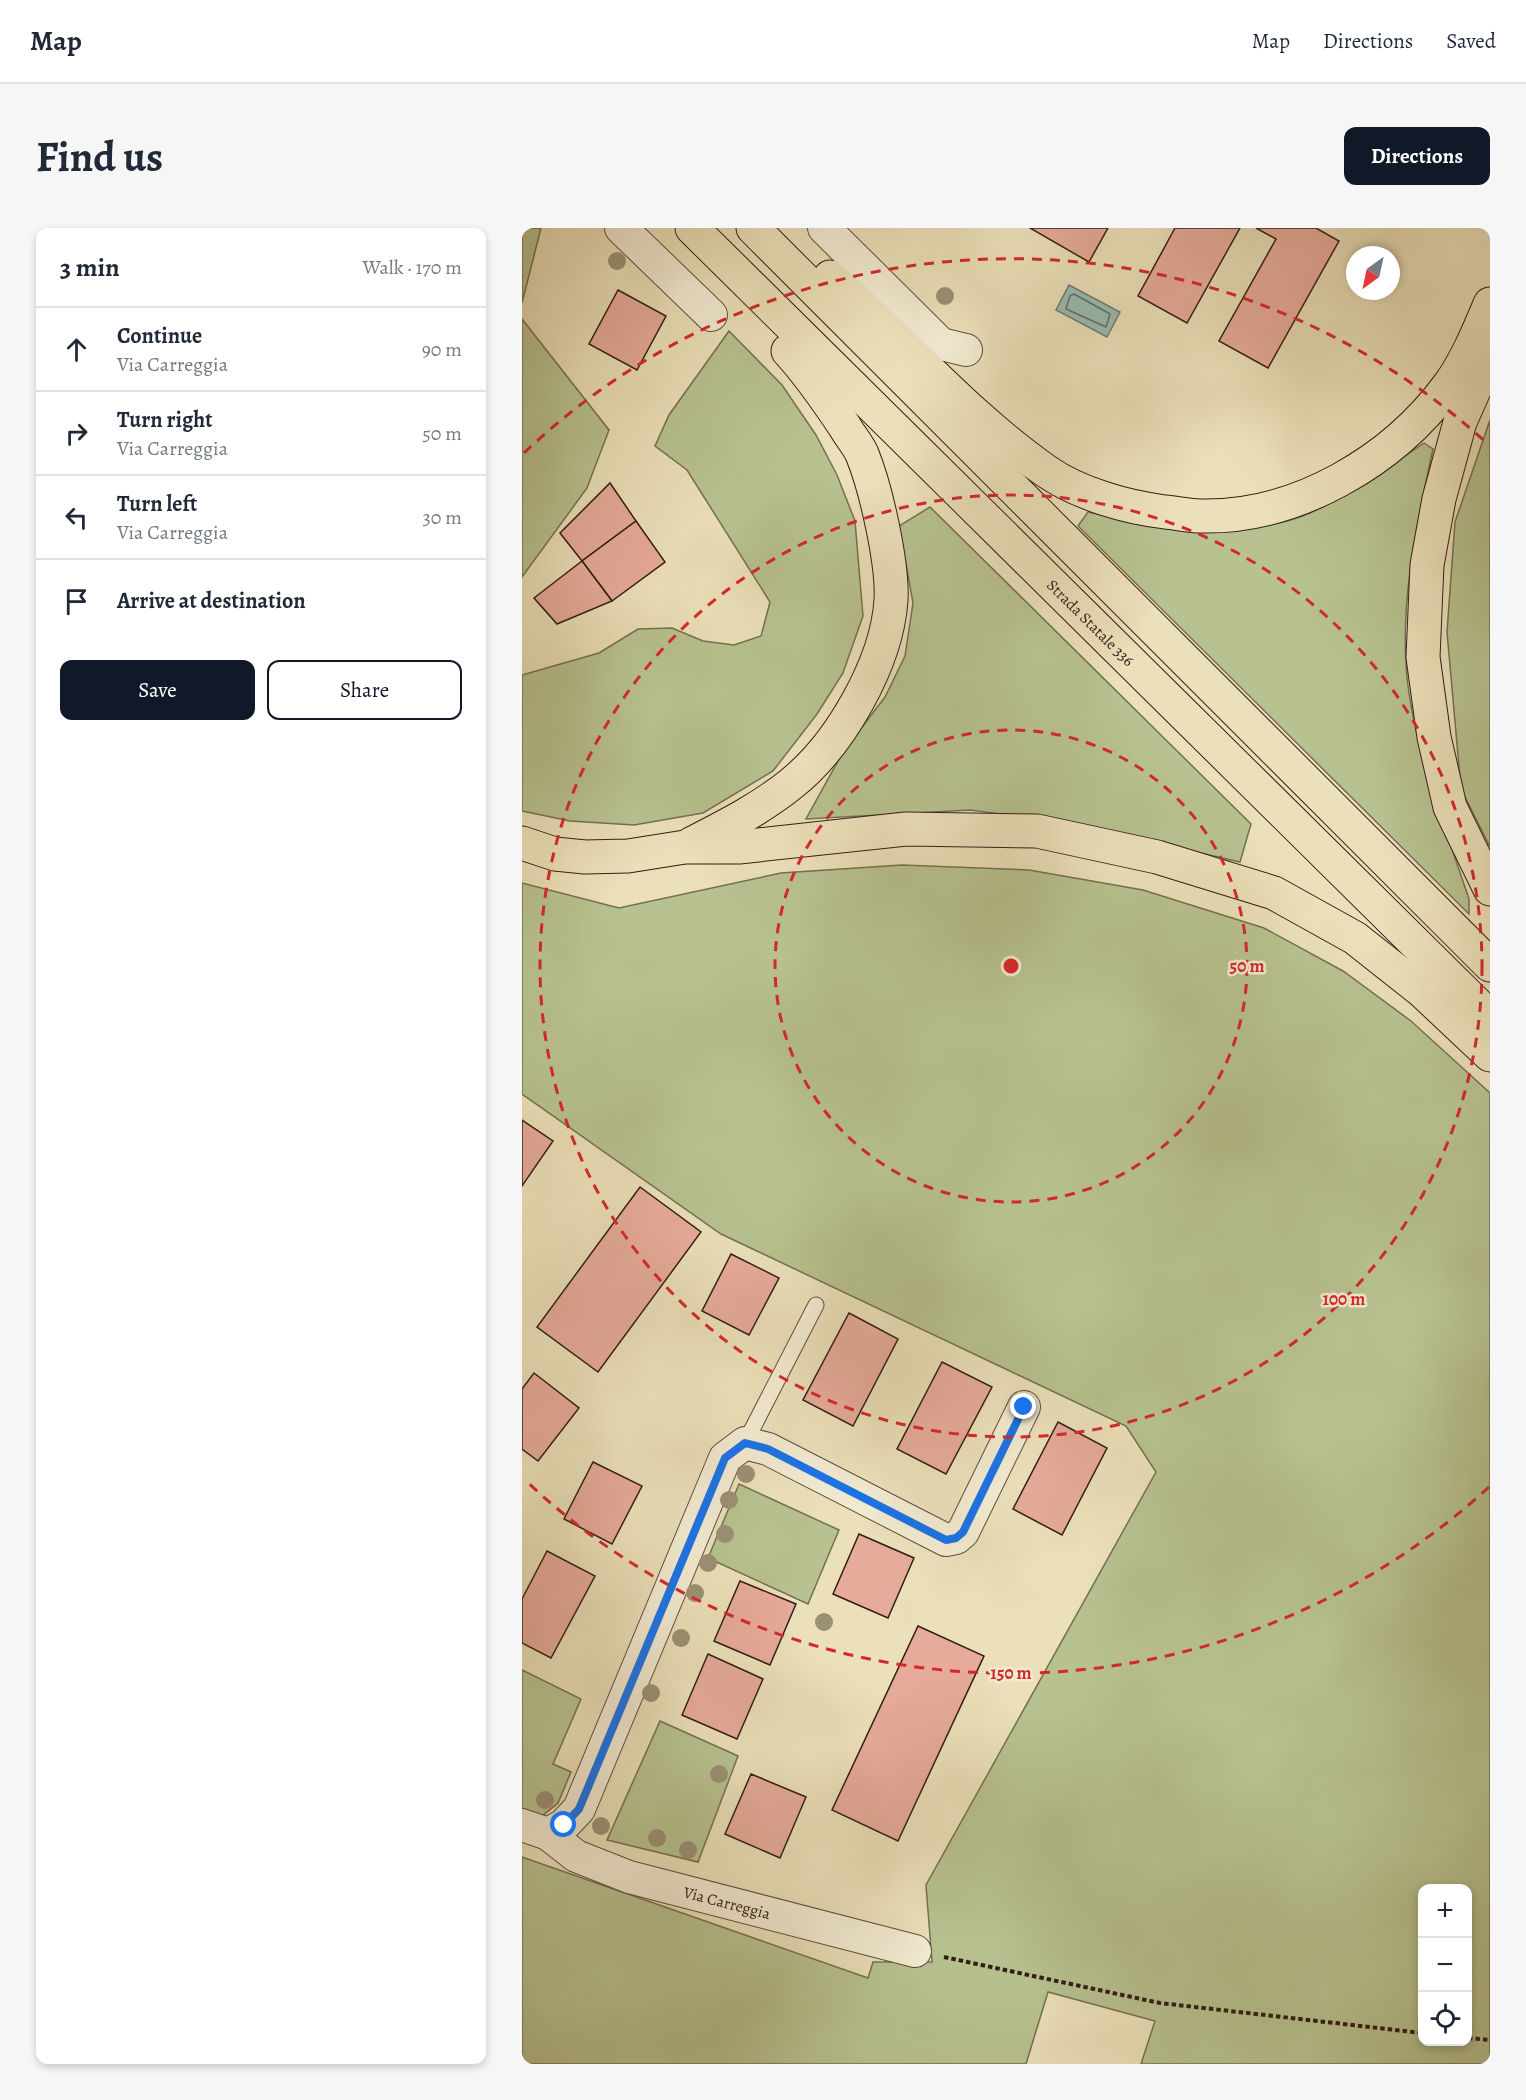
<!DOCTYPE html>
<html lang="en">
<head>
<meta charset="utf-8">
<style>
  :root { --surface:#fff; --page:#f6f6f7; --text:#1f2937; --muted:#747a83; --line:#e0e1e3; --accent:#111827 }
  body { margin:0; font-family:Alegreya,serif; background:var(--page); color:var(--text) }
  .controls { position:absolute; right:18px; bottom:18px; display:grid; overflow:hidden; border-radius:12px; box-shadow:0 3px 9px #0003 }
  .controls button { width:54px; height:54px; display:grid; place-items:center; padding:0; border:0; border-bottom:2px solid var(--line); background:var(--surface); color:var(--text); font:30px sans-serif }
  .compass { position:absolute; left:824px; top:18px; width:54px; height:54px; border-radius:50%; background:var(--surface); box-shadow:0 3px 9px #0003; rotate:213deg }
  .stop { position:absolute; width:18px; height:18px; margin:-14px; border:4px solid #1a73e8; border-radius:50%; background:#fff }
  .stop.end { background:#1a73e8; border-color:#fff; box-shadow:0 2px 6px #0008 }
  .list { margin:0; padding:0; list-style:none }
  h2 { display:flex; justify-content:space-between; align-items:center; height:78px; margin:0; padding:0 24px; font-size:26px }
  h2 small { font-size:20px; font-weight:400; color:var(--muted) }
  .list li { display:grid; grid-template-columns:39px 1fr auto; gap:18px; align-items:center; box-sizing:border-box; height:84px; padding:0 24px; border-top:2px solid var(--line) }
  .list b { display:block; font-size:22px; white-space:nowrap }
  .list p { margin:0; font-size:20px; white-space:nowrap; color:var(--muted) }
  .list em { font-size:20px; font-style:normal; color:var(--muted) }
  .actions { display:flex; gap:12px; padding:18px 24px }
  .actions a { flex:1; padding:14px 0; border:2px solid var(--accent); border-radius:12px; text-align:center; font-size:21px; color:var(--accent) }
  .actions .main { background:var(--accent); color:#fff }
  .icon { flex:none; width:33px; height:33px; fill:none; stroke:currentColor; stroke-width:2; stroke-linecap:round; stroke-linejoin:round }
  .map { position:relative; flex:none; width:968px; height:1836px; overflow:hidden; border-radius:12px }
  header { display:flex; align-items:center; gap:36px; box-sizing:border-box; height:84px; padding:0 30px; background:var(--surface); border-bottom:2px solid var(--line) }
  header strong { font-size:28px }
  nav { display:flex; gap:33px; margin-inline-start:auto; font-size:21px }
  .intro { display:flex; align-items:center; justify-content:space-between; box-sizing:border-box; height:144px; padding:0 36px }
  h1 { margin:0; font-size:42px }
  .button { padding:15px 27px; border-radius:12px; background:var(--accent); color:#fff; font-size:21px; font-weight:700 }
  main { display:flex; gap:36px; padding:0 36px }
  aside { flex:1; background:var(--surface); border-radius:12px; box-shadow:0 3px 9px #0003 }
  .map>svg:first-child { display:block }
  .green { fill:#b7c290; stroke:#747052; stroke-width:1.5; fill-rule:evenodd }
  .water { fill:#98bdb2; stroke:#6f7d73; stroke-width:1.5 }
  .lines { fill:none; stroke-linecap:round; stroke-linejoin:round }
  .shore { stroke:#656d64; stroke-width:1.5 }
  .building { fill:#e6ab9a; stroke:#321d15; stroke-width:1.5 }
  .service-casing { stroke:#604e3e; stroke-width:17 }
  .minor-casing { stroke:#604e3e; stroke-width:34 }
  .trunk-casing { stroke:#321d15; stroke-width:35 }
  .path { stroke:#321d15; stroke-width:4; stroke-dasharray:4.5 3; stroke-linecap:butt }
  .service { stroke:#f2ebd2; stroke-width:15 }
  .minor { stroke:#f2ebd2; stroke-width:32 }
  .trunk { stroke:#ebe0ba; stroke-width:33 }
  .tree { fill:#9b9074 }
  .route { stroke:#1a73e8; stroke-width:8 }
  .ring { fill:none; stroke:#d62828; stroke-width:3; stroke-dasharray:10 8 }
  .labels { text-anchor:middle; stroke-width:5; stroke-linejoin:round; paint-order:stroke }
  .street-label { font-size:16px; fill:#321d15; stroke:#f2ebd2 }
  .centre { fill:#d62828; stroke:#f2ebd2; stroke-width:3 }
  .ring-label { font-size:18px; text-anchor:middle; font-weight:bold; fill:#d62828; stroke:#f2ebd2; stroke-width:5; stroke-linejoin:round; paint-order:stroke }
</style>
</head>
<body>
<header>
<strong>Map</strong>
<nav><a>Map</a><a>Directions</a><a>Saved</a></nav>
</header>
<div class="intro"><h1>Find us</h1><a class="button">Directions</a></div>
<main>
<aside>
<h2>3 min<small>Walk · 170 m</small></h2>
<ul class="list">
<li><svg class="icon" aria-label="ahead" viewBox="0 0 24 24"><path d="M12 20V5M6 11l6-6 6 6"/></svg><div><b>Continue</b><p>Via Carreggia</p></div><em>90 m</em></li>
<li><svg class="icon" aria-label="right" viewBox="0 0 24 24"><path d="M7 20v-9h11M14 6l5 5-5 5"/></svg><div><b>Turn right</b><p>Via Carreggia</p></div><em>50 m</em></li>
<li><svg class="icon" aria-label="left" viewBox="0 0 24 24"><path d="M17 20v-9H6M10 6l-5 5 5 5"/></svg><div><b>Turn left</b><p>Via Carreggia</p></div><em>30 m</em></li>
<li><svg class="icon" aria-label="arrive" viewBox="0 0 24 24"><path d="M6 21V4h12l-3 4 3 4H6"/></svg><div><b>Arrive at destination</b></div></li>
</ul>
<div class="actions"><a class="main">Save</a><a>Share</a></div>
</aside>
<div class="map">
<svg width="968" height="1836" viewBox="0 0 968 1836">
  <rect width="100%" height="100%" fill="#ebe0ba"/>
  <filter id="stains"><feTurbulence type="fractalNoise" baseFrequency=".00333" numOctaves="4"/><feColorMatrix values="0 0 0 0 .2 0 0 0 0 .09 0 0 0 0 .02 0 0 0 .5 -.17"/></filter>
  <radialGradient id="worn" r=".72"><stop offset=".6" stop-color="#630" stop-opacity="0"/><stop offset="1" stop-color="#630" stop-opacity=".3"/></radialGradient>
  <!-- green -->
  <g class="green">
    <path d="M0,0H19L0,75Z"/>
    <path d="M0,91L87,202L65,260L0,349Z"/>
    <path d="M207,103L260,157L294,207L315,247L333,293L341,388L321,445L295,486L251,543L181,585L112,597L48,593L0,583V447L77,425L116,401L150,400L181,413L212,417L239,408L248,374L165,242L133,218L147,187Z"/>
    <path d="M968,192V619L939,561L925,404L933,294Z"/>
    <path d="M902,215L911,221C894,299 875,385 887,465C897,534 925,605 947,671V686L556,298L566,284C632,298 724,313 788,285C828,267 865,240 902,215Z"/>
    <path d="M408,279L729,596L718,634L548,595L448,582L284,591L321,524L363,469L383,428L391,375L377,298Z"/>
    <path d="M380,637L507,642L621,662L742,700L821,743L889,793L968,865V1836H619L633,1793L526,1764L504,1836H0V1629L346,1750L351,1734H410L404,1657L634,1244L604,1198L199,1006L0,866V655L97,680L259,645ZM900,1660H946V1814H900Z"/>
    <path d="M217,1256L317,1302L286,1376L186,1330Z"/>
    <path d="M0,1442L59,1471L31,1536L49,1544L36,1575L15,1592L0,1585Z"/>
    <path d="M138,1493L216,1528L176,1634L85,1612Z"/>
  </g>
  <!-- water -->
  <path class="water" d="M547,57L598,84L585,109L534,82Z"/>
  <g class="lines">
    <!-- shore -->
    <path class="shore" d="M552,66L588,86L584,99L544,81L548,68Z"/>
  </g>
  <!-- building -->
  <g class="building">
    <path d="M508,0H586L567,34Z"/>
    <path d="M653,0H718L665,95L616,68Z"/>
    <path d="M734,0H794L817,13L746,140L697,113L754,11Z"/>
    <path d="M96,62L144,88L115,142L67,116Z"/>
    <path d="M88,255L114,293L60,333L38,305Z"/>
    <path d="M114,293L143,334L90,373L60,333Z"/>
    <path d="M60,333L90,373L35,396L12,370Z"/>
    <path d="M0,892L31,913L0,958Z"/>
    <path d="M118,959L179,1004L76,1144L15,1099Z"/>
    <path d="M209,1026L257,1050L227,1107L180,1083Z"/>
    <path d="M327,1085L376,1111L331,1198L281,1172Z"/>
    <path d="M420,1134L470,1159L424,1246L375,1221Z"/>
    <path d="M12,1145L57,1180L16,1233L0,1221V1161Z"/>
    <path d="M536,1194L585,1220L540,1307L491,1281Z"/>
    <path d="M71,1234L120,1258L90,1316L42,1291Z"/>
    <path d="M337,1306L392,1330L366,1390L311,1366Z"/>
    <path d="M25,1323L73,1348L29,1430L0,1415V1371Z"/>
    <path d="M218,1353L274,1376L248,1437L192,1413Z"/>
    <path d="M396,1398L462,1428L376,1613L310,1582Z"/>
    <path d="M186,1426L241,1451L215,1511L160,1487Z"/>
    <path d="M229,1546L284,1569L258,1630L203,1606Z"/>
  </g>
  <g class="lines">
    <defs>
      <path id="service" d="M223,1215L294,1077"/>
      <g id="minor">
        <path d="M99,0L189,87"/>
        <path d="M302,0L419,116L444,122"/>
        <path d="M0,1597L26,1606L42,1597L57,1581L203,1230L223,1215L246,1221L424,1312L434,1310L441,1304L502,1179"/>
        <path id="s1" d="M26,1606L54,1628L107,1649L393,1723"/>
      </g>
      <g id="trunk">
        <path id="s2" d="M170,0L968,789"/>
        <path d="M231,0L968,737"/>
        <path d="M308,49C381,112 444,187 524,243C557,266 604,279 643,284C655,285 667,288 679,288C775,290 871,233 927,157C944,134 957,102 968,76"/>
        <path d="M968,126L938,194L917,271L905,337L901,429L912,509L928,579L968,661"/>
        <path d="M0,615L33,626L63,629L106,628L163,619H217L384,601L515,603L635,629L752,665L833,710L900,763L968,827"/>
        <path d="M169,616C204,598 238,581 269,556C318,517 365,435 369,372C371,336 354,260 340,226C336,217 328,208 323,199C305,172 288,147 266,123"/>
      </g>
    </defs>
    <!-- service casing -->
    <use href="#service" class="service-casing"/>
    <!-- minor casing -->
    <use href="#minor" class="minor-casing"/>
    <!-- trunk casing -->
    <use href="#trunk" class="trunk-casing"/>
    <!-- path -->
    <g class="path">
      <path d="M422,1729L638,1775L900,1805"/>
      <path d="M946,1810L968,1812"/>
    </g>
    <!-- service -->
    <use href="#service" class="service"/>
    <!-- minor -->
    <use href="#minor" class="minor"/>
    <!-- trunk -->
    <use href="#trunk" class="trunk"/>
  </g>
  <!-- trees -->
  <g class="tree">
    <circle cx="95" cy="33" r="9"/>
    <circle cx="423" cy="68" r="9"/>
    <circle cx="224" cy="1246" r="9"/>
    <circle cx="207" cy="1272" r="9"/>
    <circle cx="203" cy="1306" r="9"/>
    <circle cx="186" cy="1335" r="9"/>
    <circle cx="173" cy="1365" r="9"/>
    <circle cx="302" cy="1394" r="9"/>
    <circle cx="159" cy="1410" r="9"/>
    <circle cx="129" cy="1465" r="9"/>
    <circle cx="197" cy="1546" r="9"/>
    <circle cx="23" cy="1572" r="9"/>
    <circle cx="79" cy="1598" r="9"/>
    <circle cx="135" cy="1610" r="9"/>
    <circle cx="166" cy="1622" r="9"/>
  </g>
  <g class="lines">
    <!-- route -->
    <path class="route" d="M42,1597L57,1581L203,1230L223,1215L246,1221L424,1312L434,1310L441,1304L502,1179"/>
  </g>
  <!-- distance rings -->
  <g class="ring">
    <circle cx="489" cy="738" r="236"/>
    <circle cx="489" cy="738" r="471"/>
    <path d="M967 1259A707 707 0 0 1 2 1251M2 225A707 707 0 0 1 967 217"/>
  </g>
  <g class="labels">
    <!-- street labels -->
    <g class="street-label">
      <text dy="6" stroke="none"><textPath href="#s2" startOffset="561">Strada Statale 336</textPath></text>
      <text dy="6" stroke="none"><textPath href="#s1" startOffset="194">Via Carreggia</textPath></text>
    </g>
  </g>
  <circle cx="489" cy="738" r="9" class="centre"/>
  <g class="ring-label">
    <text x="725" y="744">50 m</text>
    <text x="822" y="1077">100 m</text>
    <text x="489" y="1451">150 m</text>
  </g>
  <rect width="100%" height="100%" filter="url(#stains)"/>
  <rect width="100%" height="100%" fill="url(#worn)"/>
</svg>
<div class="controls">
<button>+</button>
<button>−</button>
<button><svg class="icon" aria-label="locate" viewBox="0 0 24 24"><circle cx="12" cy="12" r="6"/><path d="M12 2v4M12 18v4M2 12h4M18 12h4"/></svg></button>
</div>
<svg class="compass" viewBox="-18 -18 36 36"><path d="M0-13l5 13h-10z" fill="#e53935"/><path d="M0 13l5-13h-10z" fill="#747a83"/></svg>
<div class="stop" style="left:42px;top:1597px"></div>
<div class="stop end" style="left:502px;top:1179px"></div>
</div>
</main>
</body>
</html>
